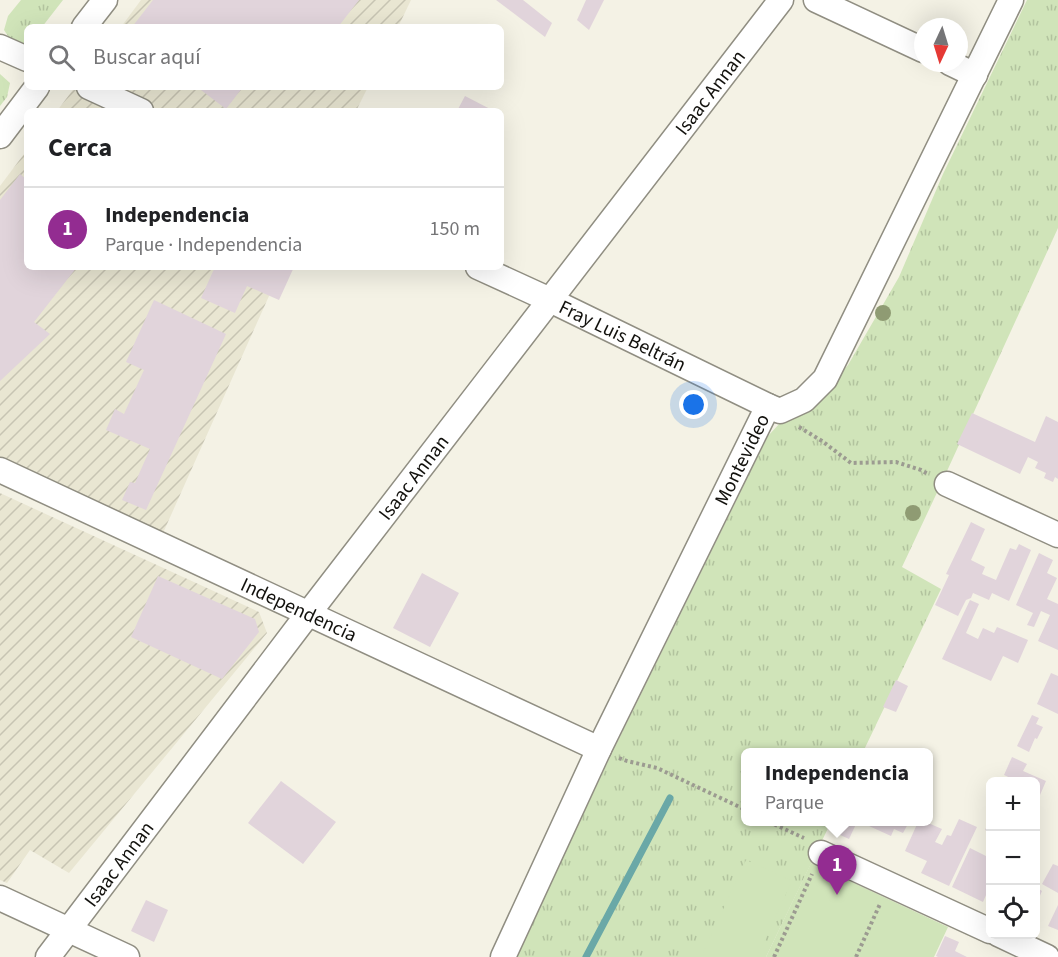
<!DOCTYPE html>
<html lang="es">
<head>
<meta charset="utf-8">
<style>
  :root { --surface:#fff; --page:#f2f2f2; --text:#202124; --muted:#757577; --line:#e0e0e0; --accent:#932c91 }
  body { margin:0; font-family:"Source Sans 3",sans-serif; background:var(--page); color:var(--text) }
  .controls { position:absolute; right:18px; bottom:18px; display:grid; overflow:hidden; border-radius:9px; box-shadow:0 6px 24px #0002 }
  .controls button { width:54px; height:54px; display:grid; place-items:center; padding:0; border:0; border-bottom:2px solid var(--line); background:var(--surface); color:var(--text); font:30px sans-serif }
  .compass { position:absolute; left:914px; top:18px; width:54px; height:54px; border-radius:50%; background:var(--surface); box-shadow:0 6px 24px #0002; rotate:184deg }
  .you { position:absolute; left:694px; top:405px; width:21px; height:21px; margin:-15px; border:4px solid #fff; border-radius:50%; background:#1a73e8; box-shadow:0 0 0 9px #1a73e833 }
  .badge { display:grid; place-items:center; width:39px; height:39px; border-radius:50%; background:var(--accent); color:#fff; font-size:20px; font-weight:700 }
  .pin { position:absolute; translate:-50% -50px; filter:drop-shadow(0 2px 3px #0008) }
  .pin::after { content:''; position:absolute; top:32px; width:21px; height:18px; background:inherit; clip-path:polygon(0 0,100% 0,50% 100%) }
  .popup { position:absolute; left:741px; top:748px; width:192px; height:78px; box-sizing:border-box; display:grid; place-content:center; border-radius:9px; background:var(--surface); filter:drop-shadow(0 2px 4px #0005); font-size:20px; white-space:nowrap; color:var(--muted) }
  .popup b { font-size:22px; color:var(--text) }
  .popup::after { content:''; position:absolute; left:50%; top:100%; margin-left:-12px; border:12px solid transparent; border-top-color:var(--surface) }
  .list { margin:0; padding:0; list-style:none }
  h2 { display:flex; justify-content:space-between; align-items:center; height:78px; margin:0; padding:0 24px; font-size:26px }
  h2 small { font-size:20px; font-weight:400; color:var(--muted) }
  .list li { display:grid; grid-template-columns:39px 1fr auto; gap:18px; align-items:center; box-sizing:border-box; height:84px; padding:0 24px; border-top:2px solid var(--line) }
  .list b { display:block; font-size:22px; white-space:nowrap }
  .list p { margin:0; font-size:20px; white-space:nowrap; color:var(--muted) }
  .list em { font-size:20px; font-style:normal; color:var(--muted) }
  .icon { flex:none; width:33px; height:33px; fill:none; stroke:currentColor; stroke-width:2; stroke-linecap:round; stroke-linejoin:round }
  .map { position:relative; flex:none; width:1058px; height:957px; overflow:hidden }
  .search { position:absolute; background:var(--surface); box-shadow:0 6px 24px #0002; left:24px; top:24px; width:480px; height:66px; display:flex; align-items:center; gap:15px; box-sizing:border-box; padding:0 21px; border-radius:9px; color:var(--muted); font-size:22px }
  .panel { position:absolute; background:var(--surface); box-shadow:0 6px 24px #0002; left:24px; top:108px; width:480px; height:162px; border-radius:9px }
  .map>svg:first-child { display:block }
  .industrial { fill:url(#industrial-furrows) }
  .grass { fill:url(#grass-tufts) }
  .park { fill:#d0e4b9 }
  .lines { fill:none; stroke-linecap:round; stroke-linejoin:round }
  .stream { stroke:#6aa8a7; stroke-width:7 }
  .building { fill:#e1d4db }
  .street-casing { stroke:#908e82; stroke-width:27 }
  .path { stroke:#9c9b91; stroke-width:4; stroke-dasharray:3 3; stroke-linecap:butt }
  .street { stroke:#fff; stroke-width:24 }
  .tree { fill:#8f9b73 }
  .labels { text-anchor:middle; stroke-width:5; stroke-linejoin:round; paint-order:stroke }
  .street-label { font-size:20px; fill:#12110d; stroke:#f4f2e5 }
</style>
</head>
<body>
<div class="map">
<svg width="1058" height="957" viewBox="0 0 1058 957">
  <defs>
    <pattern id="industrial-furrows" width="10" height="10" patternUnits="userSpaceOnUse" patternTransform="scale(1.5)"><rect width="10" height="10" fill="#e9e6d2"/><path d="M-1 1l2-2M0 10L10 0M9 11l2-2" fill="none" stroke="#c7c4b3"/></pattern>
    <pattern id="grass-tufts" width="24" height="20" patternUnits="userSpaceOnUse" patternTransform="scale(1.5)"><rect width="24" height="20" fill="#d0e4b9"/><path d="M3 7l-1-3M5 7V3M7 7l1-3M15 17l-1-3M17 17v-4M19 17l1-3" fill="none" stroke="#b2c39e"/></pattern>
  </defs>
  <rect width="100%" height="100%" fill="#f4f2e5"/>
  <!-- industrial -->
  <g class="industrial">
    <path d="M141,0H411L398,27H121Z"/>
    <path d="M75,87H368L356,111H57Z"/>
    <path d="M27,150V267H282L163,533L0,459V186Z"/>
    <path d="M0,493L259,612L267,633L69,873L30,850L7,883L0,880Z"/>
  </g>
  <!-- grass -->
  <g class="grass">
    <path d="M21,0H63L42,27H27V43L25,44L12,42L4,30L8,16Z"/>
    <path d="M1027,0H1058V228L942,482L902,567L941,589L863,752H746V822H831L766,957H516L612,753L768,436L780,423L817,400L848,365L899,277L943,174Z"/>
    <path d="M0,74L10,83L7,97L0,106Z"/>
  </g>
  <!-- park -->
  <g class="park">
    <path d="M746,860L792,881L757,957H701Z"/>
    <path d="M811,863L948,927L934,957H766Z"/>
  </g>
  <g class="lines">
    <!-- stream -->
    <path class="stream" d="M586,957L670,798"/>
  </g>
  <!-- building -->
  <g class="building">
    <path d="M153,0H359L338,27H132Z"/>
    <path d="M496,0H523L552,23L545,37Z"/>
    <path d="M586,0H604L589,30L577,20Z"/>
    <path d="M197,87H243L226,109Z"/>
    <path d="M465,96L494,111H457Z"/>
    <path d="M20,174L27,180V267H77L34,322L50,334L0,381V200Z"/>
    <path d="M215,267H294L279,300L247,286L235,313L201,298Z"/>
    <path d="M154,300L226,334L146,510L122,500L130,482L135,483L150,449L106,430L115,409L124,414L144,370L126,362Z"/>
    <path d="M972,413L1035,442L1046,416L1058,422V479L1055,477L1053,482L1044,478L1046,473L1035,468L1038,462L1028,457L1020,474L957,444Z"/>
    <path d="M971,522L985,529L971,560L985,567L982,574L996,580L1010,548L1016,550L1019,544L1031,550L1009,601L992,593L989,600L973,593L971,598L966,600L958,616L935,605L949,575L946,574Z"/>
    <path d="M1039,553L1053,560L1047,573L1057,578L1047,599L1058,604V650L1038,641L1050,615L1041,611L1034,627L1027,625L1033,613L1016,605Z"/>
    <path d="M422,573L459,593L430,647L393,628Z"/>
    <path d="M158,576L255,619L259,632L222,679L131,637Z"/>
    <path d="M970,600L979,604L966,633L978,639L983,628L994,633L997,627L1028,640L1018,663L1003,656L991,681L942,659Z"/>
    <path d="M1051,673L1058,676V714L1037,704Z"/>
    <path d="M896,680L908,686L896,712L883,707Z"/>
    <path d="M1032,715L1039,718L1036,724L1043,727L1037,739L1035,738L1029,752L1017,746Z"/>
    <path d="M1012,757L1027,764L1023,771L1046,781L1040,795L1036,793V782H1019L1004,775Z"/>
    <path d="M281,781L336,822L303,864L248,823Z"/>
    <path d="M959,819L977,827L949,886L921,873L927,861L905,851L918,822H926L942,829L935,842L942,845L947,835L951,836Z"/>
    <path d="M990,819V833L985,830Z"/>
    <path d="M831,822H857L849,839L827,829Z"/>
    <path d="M871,822H909L903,833L894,829L891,836L869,826Z"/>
    <path d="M970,848L990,858L989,864L990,865V886L983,902L952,887Z"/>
    <path d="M1053,864L1058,866V893L1042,884Z"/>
    <path d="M1036,887L1042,891L1036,905Z"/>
    <path d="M146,900L168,910L154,942L131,931Z"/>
    <path d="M1058,905V930L1048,926Z"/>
    <path d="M945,936L959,942L955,951L967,957H938L936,956Z"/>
  </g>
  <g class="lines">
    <defs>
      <g id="street">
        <path d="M816,0L923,50"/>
        <path d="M84,27L105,0"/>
        <path d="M0,47L27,59"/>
        <path d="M950,63L975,75"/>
        <path d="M89,87L141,111"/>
        <path d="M0,136L37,87"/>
        <path id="s1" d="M478,267L550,300L768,406"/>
        <path id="s2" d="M0,470L599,749"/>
        <path d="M947,484L1058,535"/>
        <path d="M821,853L990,931"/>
        <path d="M0,898L127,957"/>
        <path d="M998,934L1047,957"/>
        <path id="s3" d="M48,957L308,614L781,0"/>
        <path id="s4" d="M503,957L599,749L768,406L780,411L804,400L825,379L1011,0"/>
      </g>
    </defs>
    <!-- street casing -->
    <use href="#street" class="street-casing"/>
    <!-- path -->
    <g class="path">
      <path d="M799,427L822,441L851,463L896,462L921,470L928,474"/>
      <path d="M619,758L627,761L657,768L746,810"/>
      <path d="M769,822L804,838"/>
      <path d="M774,957L812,874"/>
      <path d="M856,957L880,904"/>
    </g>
    <!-- street -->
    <use href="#street" class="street"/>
  </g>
  <!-- trees -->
  <g class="tree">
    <circle cx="883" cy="313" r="8"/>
    <circle cx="913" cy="513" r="8"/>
  </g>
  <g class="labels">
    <!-- street labels -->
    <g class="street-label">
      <text dy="7" stroke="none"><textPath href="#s3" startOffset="1089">Isaac Annan</textPath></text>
      <text dy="7" stroke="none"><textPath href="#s1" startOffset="160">Fray Luis Beltrán</textPath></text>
      <text dy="7" stroke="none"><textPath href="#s4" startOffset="552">Montevideo</textPath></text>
      <text dy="7" stroke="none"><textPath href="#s3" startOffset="603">Isaac Annan</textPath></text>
      <text dy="7" stroke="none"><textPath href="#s2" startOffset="330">Independencia</textPath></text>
      <text dy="7" stroke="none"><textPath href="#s3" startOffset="117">Isaac Annan</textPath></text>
    </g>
  </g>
</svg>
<div class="controls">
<button>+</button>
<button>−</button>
<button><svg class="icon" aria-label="locate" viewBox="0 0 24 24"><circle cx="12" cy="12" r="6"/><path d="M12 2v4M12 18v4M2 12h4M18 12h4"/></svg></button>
</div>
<svg class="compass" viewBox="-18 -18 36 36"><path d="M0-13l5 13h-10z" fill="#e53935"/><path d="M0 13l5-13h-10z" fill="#757577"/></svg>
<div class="you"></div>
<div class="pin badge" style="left:837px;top:895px">1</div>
<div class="popup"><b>Independencia</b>Parque</div>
<div class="search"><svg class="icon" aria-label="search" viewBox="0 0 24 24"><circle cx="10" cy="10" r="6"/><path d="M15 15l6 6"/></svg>Buscar aquí</div>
<section class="panel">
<h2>Cerca<small></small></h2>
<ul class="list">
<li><span class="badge">1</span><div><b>Independencia</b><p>Parque · Independencia</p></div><em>150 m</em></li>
</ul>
</section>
</div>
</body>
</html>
